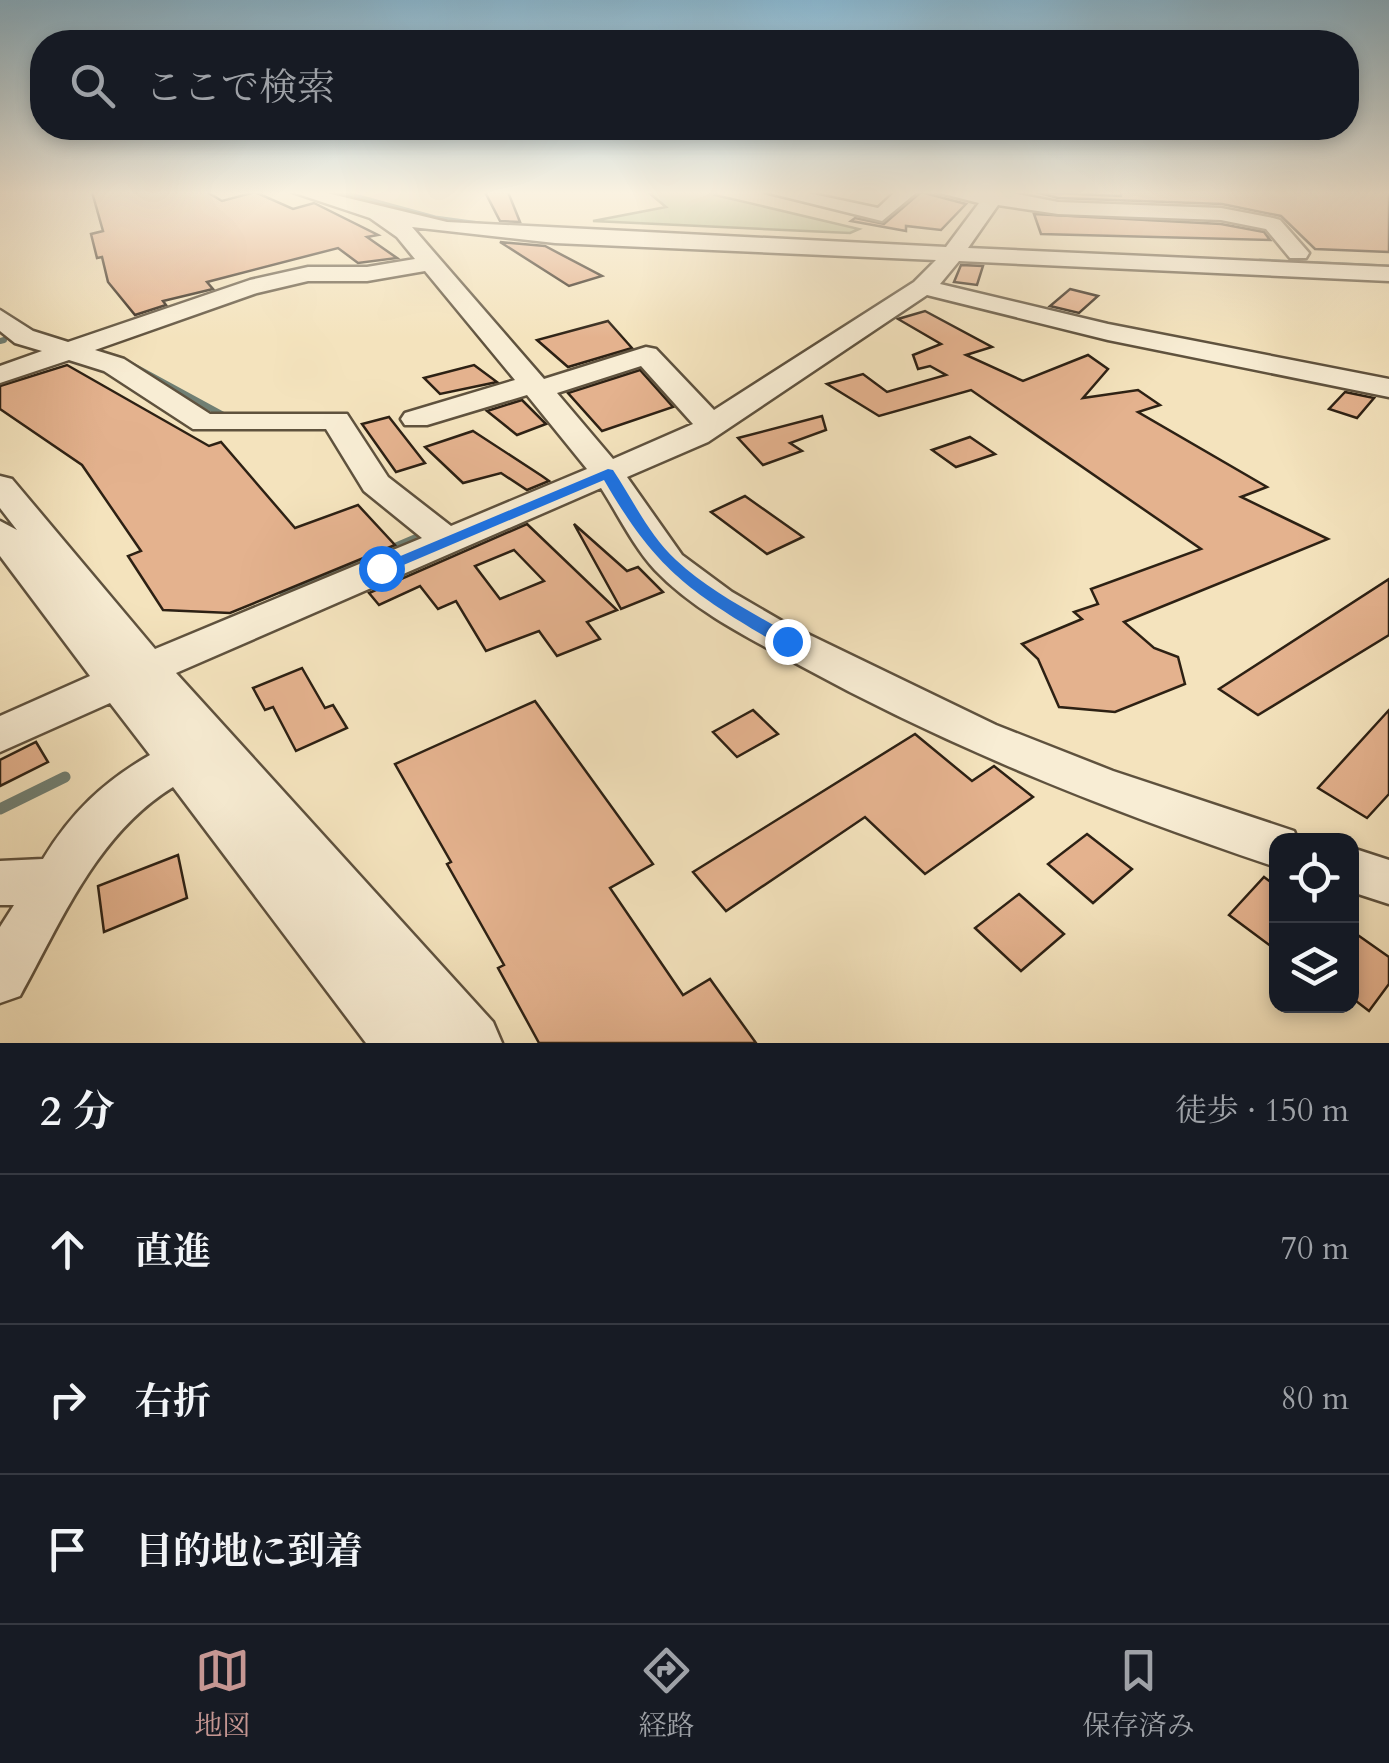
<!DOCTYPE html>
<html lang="ja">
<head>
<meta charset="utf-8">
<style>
  :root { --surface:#171b24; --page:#242831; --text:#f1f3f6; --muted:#9ea1a6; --line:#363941; --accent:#c59692 }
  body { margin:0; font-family:Cardo,"Noto Serif JP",serif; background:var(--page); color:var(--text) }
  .controls { position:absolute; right:30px; bottom:30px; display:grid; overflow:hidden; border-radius:20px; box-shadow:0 5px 15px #0003 }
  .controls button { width:90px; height:90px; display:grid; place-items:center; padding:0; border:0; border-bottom:2px solid var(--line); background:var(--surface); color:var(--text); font:50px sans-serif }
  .stop { position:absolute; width:30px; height:30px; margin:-22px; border:8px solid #1a73e8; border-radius:50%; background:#fff }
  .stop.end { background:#1a73e8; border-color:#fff; box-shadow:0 2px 10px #0008 }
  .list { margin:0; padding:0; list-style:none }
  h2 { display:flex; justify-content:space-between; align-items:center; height:130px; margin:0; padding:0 40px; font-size:42px }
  h2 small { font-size:32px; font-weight:400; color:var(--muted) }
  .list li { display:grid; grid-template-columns:65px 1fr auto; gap:30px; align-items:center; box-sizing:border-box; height:150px; padding:0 40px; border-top:2px solid var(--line) }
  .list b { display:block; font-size:38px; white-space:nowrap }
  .list em { font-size:32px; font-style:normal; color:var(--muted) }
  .icon { flex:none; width:55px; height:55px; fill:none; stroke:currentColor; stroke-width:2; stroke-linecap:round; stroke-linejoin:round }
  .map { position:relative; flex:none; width:1389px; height:1043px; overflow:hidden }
  .search { position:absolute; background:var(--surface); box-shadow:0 5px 15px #0003; left:30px; right:30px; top:30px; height:110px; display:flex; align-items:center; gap:25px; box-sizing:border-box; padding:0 35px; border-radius:40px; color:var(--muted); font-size:38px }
  .sheet { height:580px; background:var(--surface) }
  nav { display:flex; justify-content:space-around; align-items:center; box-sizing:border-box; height:140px; border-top:2px solid var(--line); background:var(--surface); font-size:28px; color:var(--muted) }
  nav a { display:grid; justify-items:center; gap:5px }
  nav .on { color:var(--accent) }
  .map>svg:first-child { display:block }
  .green { fill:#b7c594; stroke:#727354; stroke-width:2.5 }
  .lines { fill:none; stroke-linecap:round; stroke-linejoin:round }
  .stream-far3 { stroke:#707f73; stroke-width:5 }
  .stream-far2 { stroke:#707f73; stroke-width:6 }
  .stream-far1 { stroke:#707f73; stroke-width:9 }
  .stream { stroke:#707f73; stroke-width:11 }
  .building { fill:#e4b28e; stroke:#2d2114; stroke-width:2.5; fill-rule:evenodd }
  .minor-casing { stroke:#5f523e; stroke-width:5 }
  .minor { fill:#f8edd4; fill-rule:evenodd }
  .route { fill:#1a73e8 }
</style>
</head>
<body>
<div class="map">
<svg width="1389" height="1043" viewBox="0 0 1389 1043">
  <rect width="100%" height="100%" fill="#f4e3bd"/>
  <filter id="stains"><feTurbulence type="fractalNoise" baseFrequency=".002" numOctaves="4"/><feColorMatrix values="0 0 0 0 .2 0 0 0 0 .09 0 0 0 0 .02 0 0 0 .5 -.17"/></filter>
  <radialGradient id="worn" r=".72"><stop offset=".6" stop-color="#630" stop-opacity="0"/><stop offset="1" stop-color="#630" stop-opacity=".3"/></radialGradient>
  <!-- green -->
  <path class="green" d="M648,192H718L715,195L859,229L850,233L593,221L666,207Z"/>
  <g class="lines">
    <!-- stream-far3 -->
    <g class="stream-far3">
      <path d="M340,192L435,218L487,225"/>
      <path d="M1260,261L1389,267"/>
    </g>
    <!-- stream-far2 -->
    <g class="stream-far2">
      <path d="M0,341L4,340"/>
      <path d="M124,361L225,416"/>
    </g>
    <!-- stream-far1 -->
    <path class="stream-far1" d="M284,595L427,534"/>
    <!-- stream -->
    <path class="stream" d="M0,809L65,777"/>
  </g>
  <!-- building -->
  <g class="building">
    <path d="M92,192H207L222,201L255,192L293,209L314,203L378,235L367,237L397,258L358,263L338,248L207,282L213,289L163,301L166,305L135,315L108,282L102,257L97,258L91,234L103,231Z"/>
    <path d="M485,192H508L520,222L500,221Z"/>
    <path d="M921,192L966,204L941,230L906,226V231L851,221L855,218L884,224Z"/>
    <path d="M1036,192L1121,196V192H1389V252L1315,249L1281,216L1222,204L1058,198Z"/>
    <path d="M1034,214L1221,224L1264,232L1270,240L1041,234Z"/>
    <path d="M500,242L545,246L602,276L569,286Z"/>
    <path d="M961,265L983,266L977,285L954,282Z"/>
    <path d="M1070,289L1098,296L1079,313L1050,306Z"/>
    <path d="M925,311L992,347L966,355L1023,381L1088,355L1108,369L1083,398L1138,390L1160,405L1138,412L1267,487L1241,497L1328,539L1124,622L1154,648L1178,657L1185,684L1115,712L1059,707L1038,659L1022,644L1082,619L1074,612L1098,604L1091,589L1201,549L971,390L879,416L827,384L863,374L887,392L946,375L930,366L918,369L913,355L941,344L898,319Z"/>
    <path d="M608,321L632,348L568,367L537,340Z"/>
    <path d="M67,365L209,446L221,442L295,528L358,505L395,545L230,613L163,610L128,556L141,551L82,465L0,409V386Z"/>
    <path d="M474,365L497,382L440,394L424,378Z"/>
    <path d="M640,370L673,407L602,431L568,393Z"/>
    <path d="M1345,392L1374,398L1357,418L1329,409Z"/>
    <path d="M522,400L546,424L517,435L487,411Z"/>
    <path d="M822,416L826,430L790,443L802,451L763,465L738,438Z"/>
    <path d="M389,417L425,463L396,472L362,424Z"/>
    <path d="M473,431L542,476L549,481L527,490L501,473L463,483L425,447Z"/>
    <path d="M970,437L995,454L956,467L932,450Z"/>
    <path d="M745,496L803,537L767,554L711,512Z"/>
    <path d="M527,524L617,610L587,622L600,639L557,656L539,631L486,651L456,601L438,609L420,586L379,605L369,593ZM514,550L544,581L500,599L475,566Z"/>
    <path d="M574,524L627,571L638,567L663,592L621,609Z"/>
    <path d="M1389,579V635L1258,715L1219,689Z"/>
    <path d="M302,668L325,708L333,705L347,728L296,751L273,707L265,710L253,688Z"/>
    <path d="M535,701L653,864L610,888L683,995L710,979L756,1043H539L498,968L504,965L447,864L451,862L395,764Z"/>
    <path d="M753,710L778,734L737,757L713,732Z"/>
    <path d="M1389,710V794L1367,818L1318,788Z"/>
    <path d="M915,734L972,781L994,766L1033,797L925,874L865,817L726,911L693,872Z"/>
    <path d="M36,742L48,762L0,786V760Z"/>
    <path d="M1087,834L1132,869L1093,903L1048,864Z"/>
    <path d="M178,855L187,898L104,932L98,886Z"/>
    <path d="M1264,877L1276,886V950L1229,915Z"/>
    <path d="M1019,894L1064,934L1021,971L975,928Z"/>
    <path d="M1352,931L1389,957V984L1369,1011L1352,998Z"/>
  </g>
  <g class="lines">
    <defs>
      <g id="minor">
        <path d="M292,192H323L447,222L946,247L979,203L936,192H1007L1058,202L1221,208L1273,218L1280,220L1309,253L1306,258H1290L1266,229L1221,220L1058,214L998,205L968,248L1389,267V281L959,261L940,284L1108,324L1389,379V397L1108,340L927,295L708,442L627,477L682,555L732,592L787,624L996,725L1113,771L1294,831L1298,841H1276V867C1112,812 953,749 801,666C751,639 695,612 655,570C633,546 619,516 601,488L176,673L493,1022L502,1043H366L173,787C97,834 62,920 20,996L0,1003V927L14,905H0V861L43,859C71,813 103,782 150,755L110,703L0,752V716L90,676L0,556V521L17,530L0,508V476L12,479L155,649L422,538L364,491L326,429H193L104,371L69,360L0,383V366L42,351L15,343L0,331V310L33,331L68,342L250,280L308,267H367L415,259L397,237L370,218ZM412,227L555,243L936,260L914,282L714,410L656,349L646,347L544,379ZM425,271L515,380L405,413L401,419L405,425H427L527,395L587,469L451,526L388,477L347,414H210L124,359L95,350L257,293L308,281H367ZM641,366L693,424L613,459L557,393Z"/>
        <path d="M765,192H803L878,208L895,192H917L882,221Z"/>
        <path d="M1352,848L1389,860V904L1352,892Z"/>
      </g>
    </defs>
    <!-- minor casing -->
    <use href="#minor" class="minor-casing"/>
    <!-- minor -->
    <use href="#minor" class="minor"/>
  </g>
  <!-- sky -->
  <linearGradient id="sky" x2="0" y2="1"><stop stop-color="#89b8d2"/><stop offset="0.57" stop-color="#faf2e1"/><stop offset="1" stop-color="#faf2e1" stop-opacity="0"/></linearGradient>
  <rect width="1389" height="338" fill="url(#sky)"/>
  <!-- route -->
  <path class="route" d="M608,469L613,470C633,500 649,535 676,560C710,592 754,613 794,637V646H781C692,593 657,572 604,480L387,572L372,568Z"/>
  <rect width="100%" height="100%" filter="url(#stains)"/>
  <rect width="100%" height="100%" fill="url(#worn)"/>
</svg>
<div class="controls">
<button><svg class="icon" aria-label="locate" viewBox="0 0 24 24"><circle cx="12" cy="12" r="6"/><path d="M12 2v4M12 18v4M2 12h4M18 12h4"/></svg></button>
<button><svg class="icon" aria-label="layers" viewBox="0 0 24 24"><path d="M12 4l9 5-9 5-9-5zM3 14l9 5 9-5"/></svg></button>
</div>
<div class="stop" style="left:381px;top:568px"></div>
<div class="stop end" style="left:787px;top:641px"></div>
<div class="search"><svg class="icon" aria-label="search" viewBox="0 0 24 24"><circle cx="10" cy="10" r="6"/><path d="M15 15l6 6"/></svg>ここで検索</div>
</div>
<section class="sheet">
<h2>2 分<small>徒歩 · 150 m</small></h2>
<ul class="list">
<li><svg class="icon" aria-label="ahead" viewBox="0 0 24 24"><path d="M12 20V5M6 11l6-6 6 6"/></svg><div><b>直進</b></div><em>70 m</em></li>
<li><svg class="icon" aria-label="right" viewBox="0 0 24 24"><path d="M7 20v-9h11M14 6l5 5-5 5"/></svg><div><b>右折</b></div><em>80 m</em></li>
<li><svg class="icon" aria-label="arrive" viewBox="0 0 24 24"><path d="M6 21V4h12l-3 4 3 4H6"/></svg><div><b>目的地に到着</b></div></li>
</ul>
</section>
<nav>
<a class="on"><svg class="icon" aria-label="map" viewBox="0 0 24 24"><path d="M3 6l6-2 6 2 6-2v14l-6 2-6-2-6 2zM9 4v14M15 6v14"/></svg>地図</a>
<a><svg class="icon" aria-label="directions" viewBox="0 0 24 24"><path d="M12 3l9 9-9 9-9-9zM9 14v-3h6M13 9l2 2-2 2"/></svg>経路</a>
<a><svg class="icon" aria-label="saved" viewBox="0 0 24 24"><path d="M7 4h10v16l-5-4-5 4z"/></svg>保存済み</a>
</nav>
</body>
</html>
